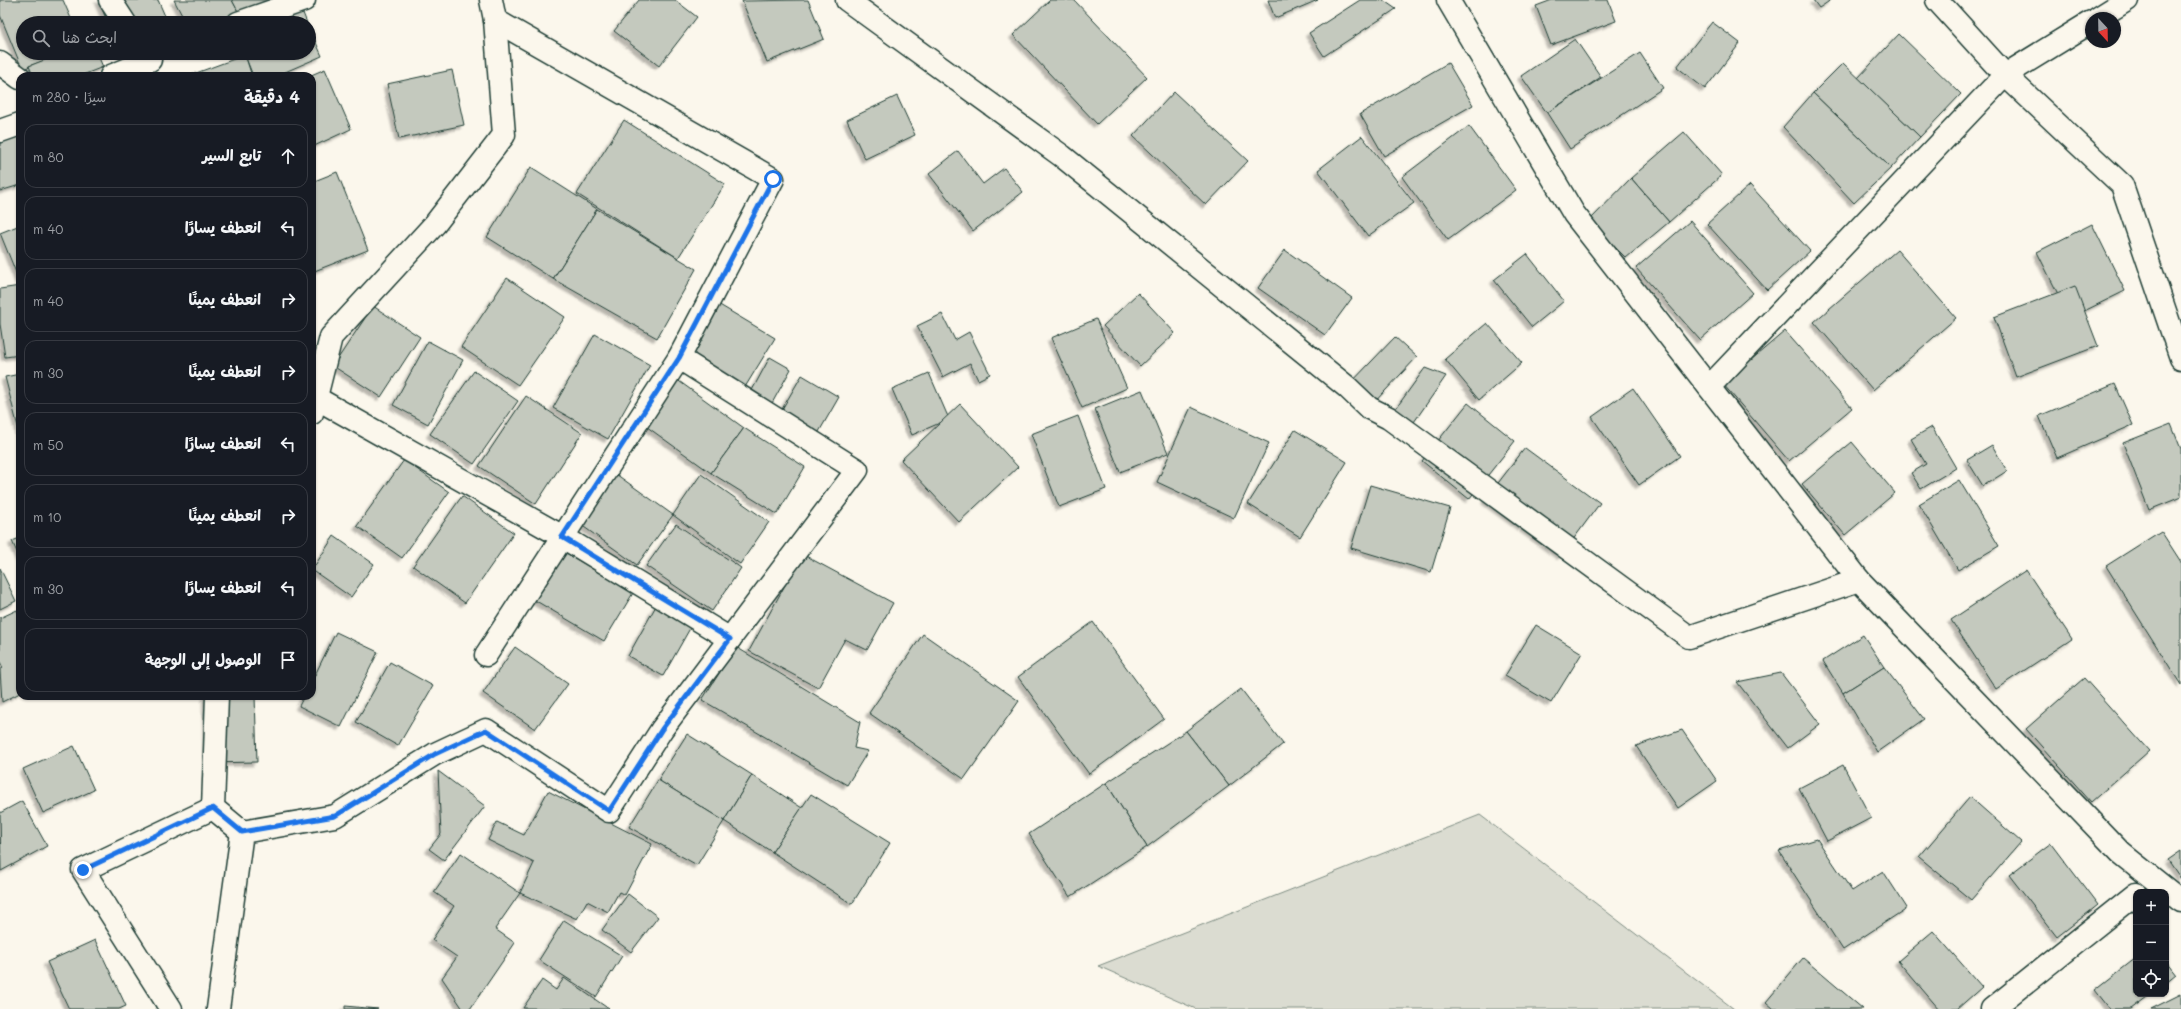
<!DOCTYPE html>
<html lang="ar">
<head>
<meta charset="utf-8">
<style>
  :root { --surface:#171b24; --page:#242831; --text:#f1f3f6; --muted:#9ea1a6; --line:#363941 }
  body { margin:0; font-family:Mali,"Playpen Sans Arabic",sans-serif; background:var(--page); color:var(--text); direction:rtl }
  .controls { position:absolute; right:12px; bottom:12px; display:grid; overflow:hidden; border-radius:8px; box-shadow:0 1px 3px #0004 }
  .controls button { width:36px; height:36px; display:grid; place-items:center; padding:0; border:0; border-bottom:1px solid var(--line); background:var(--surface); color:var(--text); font:20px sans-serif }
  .compass { position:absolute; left:2085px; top:12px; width:36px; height:36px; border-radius:50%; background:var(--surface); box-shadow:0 1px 3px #0004; rotate:158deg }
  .stop { position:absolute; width:12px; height:12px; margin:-9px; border:3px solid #1a73e8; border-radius:50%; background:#fff }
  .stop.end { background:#1a73e8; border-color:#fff; box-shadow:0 1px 4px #0008 }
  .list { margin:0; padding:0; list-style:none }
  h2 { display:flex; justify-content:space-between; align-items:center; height:52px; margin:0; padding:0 16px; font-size:17px }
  h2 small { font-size:13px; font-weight:400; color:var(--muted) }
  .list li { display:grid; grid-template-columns:26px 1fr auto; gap:12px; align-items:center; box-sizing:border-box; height:64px; margin:0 8px 8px; padding:0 8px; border:1px solid var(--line); border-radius:12px }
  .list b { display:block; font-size:15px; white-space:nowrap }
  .list em { font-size:13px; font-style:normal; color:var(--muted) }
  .icon { flex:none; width:22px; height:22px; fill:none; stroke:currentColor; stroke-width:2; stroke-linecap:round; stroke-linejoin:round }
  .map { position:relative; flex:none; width:2181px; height:1009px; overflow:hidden; direction:ltr }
  .search { position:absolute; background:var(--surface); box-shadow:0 1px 3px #0004; left:16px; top:16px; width:300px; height:44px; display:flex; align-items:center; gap:10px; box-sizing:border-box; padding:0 14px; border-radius:22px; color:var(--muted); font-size:15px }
  .panel { position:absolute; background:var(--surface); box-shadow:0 1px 3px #0004; left:16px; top:72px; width:300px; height:628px; border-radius:12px; direction:rtl }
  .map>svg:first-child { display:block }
  .green { fill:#dbdcd1; stroke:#7d8c82 }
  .building { fill:#c4c9be; stroke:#1f3d34; filter:url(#shadow) }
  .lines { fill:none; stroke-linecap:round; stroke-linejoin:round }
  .street-casing { stroke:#1f3d34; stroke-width:25 }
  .street { stroke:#fbf7ec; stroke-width:22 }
  .route { stroke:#1a73e8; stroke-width:5 }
</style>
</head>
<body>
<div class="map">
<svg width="2181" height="1009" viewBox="0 0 2181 1009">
  <defs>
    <filter id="shadow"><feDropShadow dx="-3.5" dy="3.5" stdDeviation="1" flood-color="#0004"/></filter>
  </defs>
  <rect width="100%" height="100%" fill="#fbf7ec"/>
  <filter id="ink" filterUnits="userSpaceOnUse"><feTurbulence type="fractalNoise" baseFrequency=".025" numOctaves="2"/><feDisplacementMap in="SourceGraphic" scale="8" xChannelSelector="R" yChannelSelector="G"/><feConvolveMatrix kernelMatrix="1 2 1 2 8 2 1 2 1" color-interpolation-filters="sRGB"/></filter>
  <g filter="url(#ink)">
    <!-- green -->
    <path class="green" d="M1480,815L1734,1009H1196L1098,966Z"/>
    <!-- building -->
    <g class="building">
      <path d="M0,0H63L73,23H23V53H65L29,66L23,71L0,15Z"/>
      <path d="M98,0H158L168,23H108Z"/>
      <path d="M174,0H232L240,15L223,23H186Z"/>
      <path d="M232,0H268L240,15Z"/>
      <path d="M639,0H675L697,17L659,66L614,31Z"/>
      <path d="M808,0L824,39L767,62L742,1Z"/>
      <path d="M1050,0H1074L1147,77L1097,124L1013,35Z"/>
      <path d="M1268,0H1318L1275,18Z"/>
      <path d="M1360,0H1383L1396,9L1324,56L1309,33Z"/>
      <path d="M1552,0H1608L1616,21L1551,45L1536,6Z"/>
      <path d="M1813,0H1831L1819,8Z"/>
      <path d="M299,3L307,23H252Z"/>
      <path d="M1712,22L1740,43L1705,89L1677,67Z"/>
      <path d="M309,27L322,56L276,76H253L244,53H309Z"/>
      <path d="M1899,34L1961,94L1920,137L1858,78Z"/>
      <path d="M1575,39L1601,77L1547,113L1521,76Z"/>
      <path d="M62,53H97L103,67L80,76H33L29,66Z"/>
      <path d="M122,53H159L129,67Z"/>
      <path d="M1640,53L1663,88L1570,149L1547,113Z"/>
      <path d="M245,55L252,76H188Z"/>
      <path d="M1448,63L1473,105L1384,156L1360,114Z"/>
      <path d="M1843,63L1920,137L1891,168L1813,93Z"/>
      <path d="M325,69L351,129L312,147V76H309Z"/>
      <path d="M452,70L464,125L399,139L387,84Z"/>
      <path d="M1174,92L1248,161L1206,205L1133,136Z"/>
      <path d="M1813,93L1891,168L1854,203L1783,127Z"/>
      <path d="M897,96L915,135L865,159L847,120Z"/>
      <path d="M624,120L725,184L678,258L577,194Z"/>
      <path d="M20,124V185L0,191V129Z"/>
      <path d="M1469,126L1516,190L1448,240L1402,177Z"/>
      <path d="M1684,132L1722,175L1669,222L1631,178Z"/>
      <path d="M1362,136L1414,203L1368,236L1318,170Z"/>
      <path d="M958,151L983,184L1004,168L1023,192L973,231L929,174Z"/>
      <path d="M531,167L597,209L553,279L487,237Z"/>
      <path d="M337,172L368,250L312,272V182Z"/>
      <path d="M1631,178L1669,222L1626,258L1589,221Z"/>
      <path d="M1750,185L1810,251L1767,290L1707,224Z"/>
      <path d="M597,209L696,269L657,338L553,279Z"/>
      <path d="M1690,221L1753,293L1700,340L1636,268Z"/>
      <path d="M2092,224L2125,291L2070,318L2037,252Z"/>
      <path d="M20,225V279L19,280L0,233Z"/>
      <path d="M1285,250L1352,298L1325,335L1258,288Z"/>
      <path d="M1897,250L1956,318L1873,390L1814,322Z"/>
      <path d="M1527,254L1564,301L1532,327L1494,280Z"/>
      <path d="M507,278L565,317L518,385L461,347Z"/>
      <path d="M20,286V355L5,357L0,324V289Z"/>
      <path d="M2075,286L2098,346L2016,377L1994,317Z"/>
      <path d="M1138,293L1175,333L1140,366L1103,326Z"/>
      <path d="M718,304L775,338L742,392L685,358Z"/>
      <path d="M373,306L420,337L381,397L333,366Z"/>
      <path d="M942,314L955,340L969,332L990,374L978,380L970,363L943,377L917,326Z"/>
      <path d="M1096,319L1127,388L1082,408L1051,338Z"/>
      <path d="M1487,323L1522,363L1479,400L1445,359Z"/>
      <path d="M1785,331L1852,408L1789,461L1723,384Z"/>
      <path d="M595,334L650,365L608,439L553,408Z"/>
      <path d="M1395,337L1417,357L1369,408L1347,387Z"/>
      <path d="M428,341L463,360L428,424L393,405Z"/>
      <path d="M770,357L791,369L771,405L750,394Z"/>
      <path d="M1425,368L1446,376L1405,435L1389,418Z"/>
      <path d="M474,371L518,401L474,464L430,434Z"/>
      <path d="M929,373L949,419L912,435L892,389Z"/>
      <path d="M20,374V435L5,377Z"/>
      <path d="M802,375L839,397L816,437L778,416Z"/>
      <path d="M676,379L744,428L711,473L643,424Z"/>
      <path d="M2115,384L2133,425L2057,458L2039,416Z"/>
      <path d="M1633,388L1680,456L1639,485L1592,417Z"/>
      <path d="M1142,390L1168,453L1120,472L1095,409Z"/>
      <path d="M526,396L582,433L536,504L479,466Z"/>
      <path d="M1468,403L1515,441L1469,499L1422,461Z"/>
      <path d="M960,404L1018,467L959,522L901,460Z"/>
      <path d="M1191,407L1269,443L1234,518L1157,482Z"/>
      <path d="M1078,416L1106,489L1059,507L1031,434Z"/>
      <path d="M2171,424L2181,449V497L2149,510L2123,443Z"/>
      <path d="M1932,427L1956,468L1921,489L1911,473L1926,464L1911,439Z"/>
      <path d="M744,428L805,467L777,514L711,473Z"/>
      <path d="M1295,430L1347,462L1300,537L1248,504Z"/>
      <path d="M1852,442L1895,493L1845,535L1802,484Z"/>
      <path d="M1992,445L2007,471L1983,486L1967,460Z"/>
      <path d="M1525,448L1600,503L1561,556L1485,500Z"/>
      <path d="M404,460L449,492L402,558L357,526Z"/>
      <path d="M613,472L673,515L637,565L577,522Z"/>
      <path d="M701,474L769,522L740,564L673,515Z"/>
      <path d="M1959,480L1999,546L1958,570L1919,504Z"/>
      <path d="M1370,485L1450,508L1431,572L1351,548Z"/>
      <path d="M462,496L514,533L465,603L413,566Z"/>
      <path d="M676,524L741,568L712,611L646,566Z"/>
      <path d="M2161,531L2181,562V685L2106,566Z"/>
      <path d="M334,536L374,564L351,597L312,570Z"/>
      <path d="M20,538V559L12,541Z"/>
      <path d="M561,550L633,593L604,641L531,598Z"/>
      <path d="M802,554L893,603L867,650L845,639L818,688L749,651Z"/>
      <path d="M0,568L16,601L0,609Z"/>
      <path d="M2026,570L2072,639L1996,689L1951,620Z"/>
      <path d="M657,604L693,623L663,676L628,656Z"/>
      <path d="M17,610L20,616V693L2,702L0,670L3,668L0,662V618Z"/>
      <path d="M1093,622L1164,719L1089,774L1018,677Z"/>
      <path d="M1536,625L1582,653L1551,703L1505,676Z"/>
      <path d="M336,632L378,652L341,727L299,706L304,696H312V681Z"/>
      <path d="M923,634L1019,701L964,779L869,713Z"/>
      <path d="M1863,635L1884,667L1843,693L1823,661Z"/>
      <path d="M515,647L568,684L535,729L483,693Z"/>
      <path d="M736,647L860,722L854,748L868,751L847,785L702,700Z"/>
      <path d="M390,662L433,686L398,746L356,722Z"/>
      <path d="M1884,667L1924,719L1877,752L1843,693Z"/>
      <path d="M1781,673L1820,724L1788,748L1737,682Z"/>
      <path d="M2084,678L2149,751L2091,802L2026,729Z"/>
      <path d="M1241,689L1283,744L1229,786L1186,731Z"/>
      <path d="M206,696H255L257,762L207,763Z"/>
      <path d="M1682,730L1717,781L1678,808L1636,746Z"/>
      <path d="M1186,731L1229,786L1147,847L1106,783Z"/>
      <path d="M687,734L752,775L724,821L658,780Z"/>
      <path d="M74,746L94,790L43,813L23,769Z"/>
      <path d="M1843,765L1871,818L1827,841L1799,788Z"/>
      <path d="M438,771L485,806L444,860L429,849L441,834Z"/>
      <path d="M752,775L802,808L772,852L724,821Z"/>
      <path d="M658,780L724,821L697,865L629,827Z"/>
      <path d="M1106,783L1147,847L1070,897L1029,834Z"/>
      <path d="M548,791L652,844L625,895L619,892L608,912L587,901L577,919L520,893L534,863L488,840L497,822L524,835Z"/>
      <path d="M811,794L890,843L852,904L772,852Z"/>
      <path d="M1970,797L2021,842L1971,900L1919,857Z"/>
      <path d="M22,801L47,846L1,871L0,813Z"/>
      <path d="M1817,839L1852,891L1883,871L1907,908L1843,950L1779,851Z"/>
      <path d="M2051,843L2098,905L2057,937L2009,875Z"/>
      <path d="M2181,851V879L2168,860Z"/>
      <path d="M461,853L520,893L495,929L515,943L470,1009H463L442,978L457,957L432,940L454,906L434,892Z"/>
      <path d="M628,894L658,917L631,952L602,930Z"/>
      <path d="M564,920L622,956L596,997L539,960Z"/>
      <path d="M1933,931L1982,987L1957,1009H1939L1898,961Z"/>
      <path d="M95,940L126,1006L119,1009H69L47,962Z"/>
      <path d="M1803,958L1863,1009H1774L1766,1002Z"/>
      <path d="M2136,958V994H2151L2131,1009H2110L2095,990Z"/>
      <path d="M2166,961L2176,974L2166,982Z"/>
      <path d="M564,978L609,1009L523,1008L542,980L556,990Z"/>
      <path d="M2181,994V1009H2151Z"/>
      <path d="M345,1006L378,1009H345Z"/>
    </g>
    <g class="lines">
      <defs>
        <g id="street">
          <path d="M110,0L125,23"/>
          <path d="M847,0L1062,156L1347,387L1369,408L1389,418L1689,637L1859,580"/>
          <path d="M1448,0L1574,214L1859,580L2121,853L2181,901"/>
          <path d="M1937,0L2005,75L2122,185L2181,358"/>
          <path d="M2098,18L2127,0"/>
          <path d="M238,23L304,0"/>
          <path d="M0,63L20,78"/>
          <path d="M111,76L150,60"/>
          <path d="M0,131L20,124"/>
          <path d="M1709,387L2005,75L2091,22"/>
          <path d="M316,398L563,537L730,639"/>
          <path d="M312,413L331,337L435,224L504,135L495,20L491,0"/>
          <path d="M486,655L679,358L773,179L495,20"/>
          <path d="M217,696L213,808L242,832"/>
          <path d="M171,1009L83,870L213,808"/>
          <path d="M218,1009L242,832L335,816L435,754L486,730L609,811L662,729L857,470L679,358"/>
          <path d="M1992,1009L2136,894"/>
        </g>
      </defs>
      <!-- street casing -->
      <use href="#street" class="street-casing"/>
      <!-- street -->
      <use href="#street" class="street"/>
    </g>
  </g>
  <g class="lines" filter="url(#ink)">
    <!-- route -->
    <path class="route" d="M83,870L213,808L242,832L335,816L435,754L486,730L609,811L662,729L730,639L562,537L679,358L773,179"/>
  </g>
</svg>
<div class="controls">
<button>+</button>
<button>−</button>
<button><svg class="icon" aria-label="locate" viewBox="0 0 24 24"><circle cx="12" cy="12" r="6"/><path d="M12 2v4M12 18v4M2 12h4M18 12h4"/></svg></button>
</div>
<svg class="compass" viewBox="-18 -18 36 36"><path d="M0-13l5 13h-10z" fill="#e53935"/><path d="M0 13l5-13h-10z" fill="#9ea1a6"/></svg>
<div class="stop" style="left:773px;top:179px"></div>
<div class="stop end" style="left:83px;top:870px"></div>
<div class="search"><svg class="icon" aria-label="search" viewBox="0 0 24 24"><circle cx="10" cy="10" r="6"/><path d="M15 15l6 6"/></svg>ابحث هنا</div>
<section class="panel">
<h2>4 دقيقة<small>سيرًا · 280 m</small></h2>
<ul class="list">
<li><svg class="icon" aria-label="ahead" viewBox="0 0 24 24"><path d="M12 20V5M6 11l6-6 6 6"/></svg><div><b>تابع السير</b></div><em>80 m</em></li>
<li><svg class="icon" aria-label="left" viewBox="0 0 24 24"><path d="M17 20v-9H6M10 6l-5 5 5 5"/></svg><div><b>انعطف يسارًا</b></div><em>40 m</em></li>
<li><svg class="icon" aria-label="right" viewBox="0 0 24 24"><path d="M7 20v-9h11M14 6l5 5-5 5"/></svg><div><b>انعطف يمينًا</b></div><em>40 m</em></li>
<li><svg class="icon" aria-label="right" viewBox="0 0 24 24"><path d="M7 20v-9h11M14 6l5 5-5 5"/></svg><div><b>انعطف يمينًا</b></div><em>30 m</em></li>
<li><svg class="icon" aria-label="left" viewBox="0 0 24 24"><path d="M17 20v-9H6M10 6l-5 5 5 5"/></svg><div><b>انعطف يسارًا</b></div><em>50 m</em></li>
<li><svg class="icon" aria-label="right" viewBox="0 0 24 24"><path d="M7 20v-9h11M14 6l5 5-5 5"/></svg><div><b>انعطف يمينًا</b></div><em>10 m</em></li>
<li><svg class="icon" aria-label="left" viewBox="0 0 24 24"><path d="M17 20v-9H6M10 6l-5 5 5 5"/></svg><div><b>انعطف يسارًا</b></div><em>30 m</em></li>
<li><svg class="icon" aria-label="arrive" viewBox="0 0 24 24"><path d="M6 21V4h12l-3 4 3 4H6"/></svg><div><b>الوصول إلى الوجهة</b></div></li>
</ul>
</section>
</div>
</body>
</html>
